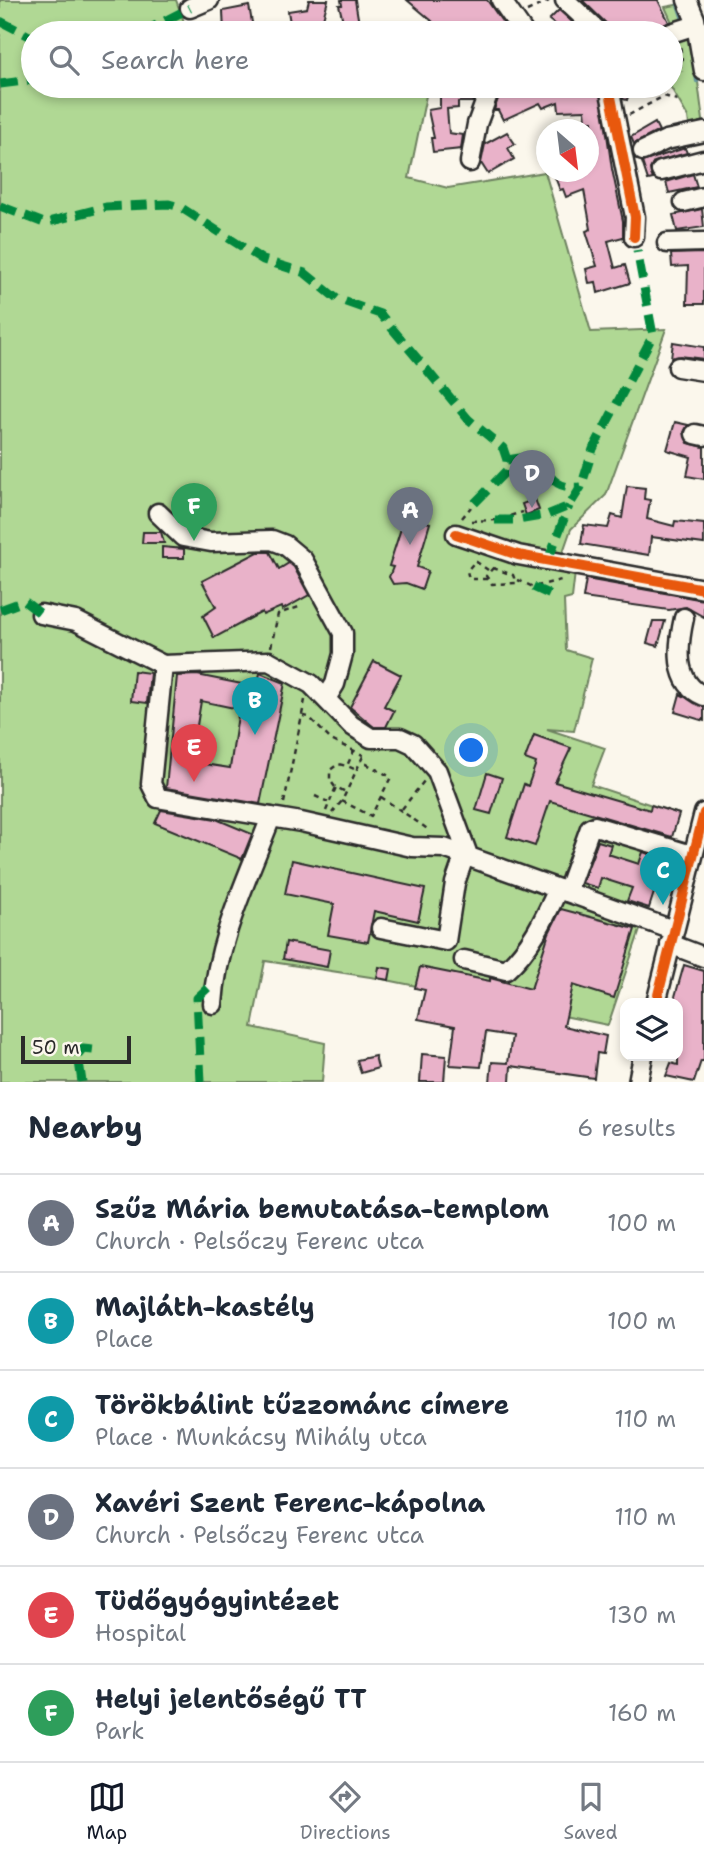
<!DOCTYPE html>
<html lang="en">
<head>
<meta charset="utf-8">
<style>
  :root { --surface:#fff; --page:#f6f6f7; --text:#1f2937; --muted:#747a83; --line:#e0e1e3; --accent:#111827 }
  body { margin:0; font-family:"Shantell Sans",sans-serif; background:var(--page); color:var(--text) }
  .controls { position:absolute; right:21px; bottom:21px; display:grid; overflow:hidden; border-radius:14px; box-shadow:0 4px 10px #0003 }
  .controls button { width:63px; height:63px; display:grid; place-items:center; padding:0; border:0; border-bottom:2px solid var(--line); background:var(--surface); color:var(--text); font:35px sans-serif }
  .compass { position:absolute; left:536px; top:119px; width:63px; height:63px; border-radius:50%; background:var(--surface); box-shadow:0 4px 10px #0003; rotate:152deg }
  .scale { position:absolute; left:21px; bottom:18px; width:110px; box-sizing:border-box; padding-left:7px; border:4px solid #2b2b2b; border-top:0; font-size:19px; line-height:24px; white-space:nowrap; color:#2b2b2b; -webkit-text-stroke:5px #fbf7ec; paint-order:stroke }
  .you { position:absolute; left:472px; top:751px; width:24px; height:24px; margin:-18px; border:5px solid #fff; border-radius:50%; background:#1a73e8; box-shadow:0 0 0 10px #1a73e833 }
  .badge { display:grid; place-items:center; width:46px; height:46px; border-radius:50%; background:var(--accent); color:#fff; font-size:23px; font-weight:700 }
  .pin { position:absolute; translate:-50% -58px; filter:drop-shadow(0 2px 4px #0008) }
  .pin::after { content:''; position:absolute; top:37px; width:24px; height:21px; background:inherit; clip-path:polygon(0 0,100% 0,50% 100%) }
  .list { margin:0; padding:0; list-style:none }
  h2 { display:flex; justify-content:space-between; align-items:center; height:91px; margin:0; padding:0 28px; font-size:30px }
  h2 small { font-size:23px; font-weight:400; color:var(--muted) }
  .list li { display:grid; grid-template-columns:46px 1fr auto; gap:21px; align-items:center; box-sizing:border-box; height:98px; padding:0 28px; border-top:2px solid var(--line) }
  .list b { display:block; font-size:26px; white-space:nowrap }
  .list p { margin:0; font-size:23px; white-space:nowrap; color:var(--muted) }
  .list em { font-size:23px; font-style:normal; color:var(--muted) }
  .icon { flex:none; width:38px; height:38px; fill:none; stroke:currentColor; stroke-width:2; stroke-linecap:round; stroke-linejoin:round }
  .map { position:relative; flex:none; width:704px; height:1082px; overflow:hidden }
  .search { position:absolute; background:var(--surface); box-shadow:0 4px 10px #0003; left:21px; right:21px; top:21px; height:77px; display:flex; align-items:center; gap:18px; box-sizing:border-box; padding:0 24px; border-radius:38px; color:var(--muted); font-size:26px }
  .sheet { height:679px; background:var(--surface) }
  nav { display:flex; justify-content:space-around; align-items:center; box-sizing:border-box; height:98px; border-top:2px solid var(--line); background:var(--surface); font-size:19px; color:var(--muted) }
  nav a { display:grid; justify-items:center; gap:4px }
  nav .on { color:var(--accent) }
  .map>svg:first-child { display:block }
  .green { fill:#b0d894; stroke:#6e8260; stroke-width:2 }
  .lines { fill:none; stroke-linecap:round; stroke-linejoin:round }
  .stream { stroke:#66969c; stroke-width:4.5 }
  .building { fill:#e9b2c9; stroke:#2b2b2b; stroke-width:2; fill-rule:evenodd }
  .minor-casing { stroke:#2b2b2b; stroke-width:23 }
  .path { stroke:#2b2b2b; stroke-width:2.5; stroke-dasharray:5 5; stroke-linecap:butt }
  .minor { stroke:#fbf7ec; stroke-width:18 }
  .quiet { stroke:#00873e; stroke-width:9; stroke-dasharray:18 9; stroke-linecap:butt }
  .cycleway-casing { stroke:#fbf7ec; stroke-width:15 }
  .cycleway { stroke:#e8590c; stroke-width:10 }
</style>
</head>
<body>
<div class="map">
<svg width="704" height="1082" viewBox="0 0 704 1082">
  <rect width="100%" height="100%" fill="#fbf7ec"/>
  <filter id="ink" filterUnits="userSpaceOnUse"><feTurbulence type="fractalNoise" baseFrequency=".0143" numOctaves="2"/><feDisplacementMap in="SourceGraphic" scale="14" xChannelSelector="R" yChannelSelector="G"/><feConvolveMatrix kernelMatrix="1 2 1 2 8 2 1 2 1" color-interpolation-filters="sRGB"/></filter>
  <g filter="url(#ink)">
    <!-- green -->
    <g class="green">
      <path d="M0,0H176L188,33H33V86H428L409,178L448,188L545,172L591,332L666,329L606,495L571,529L563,552V570L575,572L572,598L564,600L566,650L592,658L574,731L547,729L605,748L591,785L679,814L608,1025L377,978L265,961L252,1027L325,1043L322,1082H0Z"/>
      <path d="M682,4L687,17L674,27L665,7Z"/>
      <path d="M692,36L704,128L690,132L688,117L670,86L671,38Z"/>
    </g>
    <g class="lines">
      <!-- stream -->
      <g class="stream">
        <path d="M678,4L683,19"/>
        <path d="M696,70L697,81"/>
      </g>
    </g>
    <!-- building -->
    <g class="building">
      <path d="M309,0H328L321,26L317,25L316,30L290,23L288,11L307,8Z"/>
      <path d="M341,0H355L360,30L346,33L339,5H342Z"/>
      <path d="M407,0H487L510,33H417L432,21Z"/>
      <path d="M582,0H658L669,22L650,33H611L608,25Z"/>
      <path d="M249,6L253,28L224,33L223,11Z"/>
      <path d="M559,10L581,30L578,33H551L554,24L549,20Z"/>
      <path d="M461,86H479L473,102H458V108L447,109L449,133L463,135L461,149L433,152L431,138H434L428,110L440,108V89L461,88Z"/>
      <path d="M507,86H600L612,169L623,221V237L608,241L615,268L625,265L630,283L598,293L596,282L589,283L586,269L597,266L586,231L591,229L584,190L566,197L563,189L560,190L553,172H589V142L593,140L592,121H586L585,110L559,111L558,102L543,108L540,103L503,120L498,110H494L502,88Z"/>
      <path d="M623,86H631L627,100L623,99Z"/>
      <path d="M655,123L659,131L634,144L631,137Z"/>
      <path d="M507,132L515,144L508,148L514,159L488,174L481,163L485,144Z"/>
      <path d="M685,148L687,153L654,162L650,169L653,179L648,180L642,162Z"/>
      <path d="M693,174L697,187L669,193L666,182Z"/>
      <path d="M702,209L704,227L677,231L673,215Z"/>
      <path d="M704,253V304H687L688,266L672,267L671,254Z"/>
      <path d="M673,342L704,347V359L680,356L671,358Z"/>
      <path d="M675,422L688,425L684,432L688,443L704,447V479L687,476L691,457L667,450Z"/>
      <path d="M627,486L645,488L644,499L650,500L647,519L674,526L675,521L704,524V544L651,537L649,555L581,544L584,525L608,528L612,515L622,518Z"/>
      <path d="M535,499L539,510L526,515L522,504Z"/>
      <path d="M405,516L430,523L417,567L428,571L422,589L406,583L393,584L389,577L393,567L389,566Z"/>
      <path d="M143,532H161L164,543H142Z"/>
      <path d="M162,547L184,549V558H162Z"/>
      <path d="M258,552H270L279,569L289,563L294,567L309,595L282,610L281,607L263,615L262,612L214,638L203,616L216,607L202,581Z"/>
      <path d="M586,579L704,600V617L686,607L669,610L583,598Z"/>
      <path d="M653,621H665L658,646L647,643Z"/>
      <path d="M374,661L401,675L384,706L394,711L386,727H374L350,707Z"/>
      <path d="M134,671L150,673L147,703L131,701Z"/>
      <path d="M260,673L285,683L260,804L166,788L177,676L197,675L257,687ZM201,701L239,709L230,768L191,762Z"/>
      <path d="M680,694L704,707V721L675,712Z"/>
      <path d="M534,735L571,748L555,782L650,810L651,805L679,814L672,837L550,801L535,846L507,837L524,784L528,786L536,763L525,759Z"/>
      <path d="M487,773L502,778L491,814L476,810Z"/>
      <path d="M161,810L216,819L252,834L242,859L155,823Z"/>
      <path d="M598,841L611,845L608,854L639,864L643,852L665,859L649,908L627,901L632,888L601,878L598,888L582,883Z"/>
      <path d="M292,860L425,889L418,921L374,911L368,942L328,935L334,904L285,894Z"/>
      <path d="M561,909L635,929L614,998L573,985L564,1026L606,1036L603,1054L597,1053L594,1078L511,1066L510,1082H490L492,1062L508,1063L512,1036L486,1032L481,1067L450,1065L455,1026L418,1019L425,990L415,988L420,967L490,981V978L531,989L549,933Z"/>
      <path d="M286,942L330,950L327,967L283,959Z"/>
      <path d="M684,965L704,971V1061H701L694,1082L666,1076L671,1063L678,1065V1003L674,1000Z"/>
      <path d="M379,967L391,969L389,980L377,978Z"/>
      <path d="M422,1054L446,1056L444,1082H420Z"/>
      <path d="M375,1056L378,1068L361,1073L357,1060Z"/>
    </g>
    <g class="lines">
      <defs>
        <g id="minor">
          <path d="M501,0L524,33"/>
          <path d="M565,0L600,33"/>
          <path d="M687,0L695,19L704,71"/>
          <path d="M190,8L209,0"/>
          <path d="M671,33L696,25"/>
          <path d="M612,86L610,92L635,217L634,237"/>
          <path d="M643,151L666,140L704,132"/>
          <path d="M470,162L477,124L491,86"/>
          <path d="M661,171L704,160"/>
          <path d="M684,202L704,197"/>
          <path d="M667,243L704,242"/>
          <path d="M678,367L704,371"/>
          <path d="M695,434L704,436"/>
          <path d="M158,513L183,537L211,542L272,540L285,545L303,560L343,633V654L335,684L327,697"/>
          <path d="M456,534L518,555L704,589"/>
          <path d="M41,614L76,621L163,665"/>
          <path d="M684,618C678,645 673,683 704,696"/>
          <path d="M468,855L437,771L413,744L400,738H371L351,725L311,684L269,661L163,665L151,784L158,798L301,822L412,847L444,848L673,930"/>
          <path d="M567,892L590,828L595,826L692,855"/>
          <path d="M381,928L446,941L455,883L465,854"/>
          <path d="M670,944L704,957"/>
          <path d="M464,960L506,970C530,949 545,918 558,889"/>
          <path d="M656,1003L704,813"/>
          <path d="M213,1004C217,939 248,878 271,817"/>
          <path d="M638,1082L643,1056"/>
        </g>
      </defs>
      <!-- minor casing -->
      <use href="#minor" class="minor-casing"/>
      <!-- path -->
      <g class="path">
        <path d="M527,11L549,1"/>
        <path d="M680,62L682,72"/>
        <path d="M671,65L682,60L680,45"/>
        <path d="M629,115L664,96L677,100"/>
        <path d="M462,518L471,507"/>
        <path d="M471,521L495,520L523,512"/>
        <path d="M493,568L513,575L516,583L492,584L486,576Z"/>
        <path d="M487,579H469L467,571L475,561L488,570"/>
        <path d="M518,580L533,587L561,580"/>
        <path d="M271,647L278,614L302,606"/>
        <path d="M303,716L309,717L331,740L363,755"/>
        <path d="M354,750L347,766L357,770"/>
        <path d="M335,787L330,780V770L338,764L347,766"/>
        <path d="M315,796L328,802"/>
        <path d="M381,797L429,830"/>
        <path d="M342,801L371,816L391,777L361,761"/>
        <path d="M284,803L305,700"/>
        <path d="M402,809L424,781"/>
        <path d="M326,811L336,787L346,792"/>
        <path d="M332,813L342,801L365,752"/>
      </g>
      <!-- minor -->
      <use href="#minor" class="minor"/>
      <!-- quiet -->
      <g class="quiet">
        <path d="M0,21L33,38"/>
        <path d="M141,33L190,8"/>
        <path d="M0,84L33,80"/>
        <path d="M0,206L44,223L106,207L169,204L180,207L263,260L305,273L337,299L380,314L468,419L503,448L507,460L506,471L471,507"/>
        <path d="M507,460L526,457L540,460C551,480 557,489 581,487"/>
        <path d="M495,520H518L547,515L569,506L581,487L593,449L653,335L637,250"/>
        <path d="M548,560L569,506"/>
        <path d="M533,587L555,597"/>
        <path d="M0,610L24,601L41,614"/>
        <path d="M82,1082L78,1055L83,1049L93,1050"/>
        <path d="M201,1082L197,998L214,982"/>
      </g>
      <defs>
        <g id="cycleway">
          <path d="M612,86L610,92L635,217L634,237"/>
          <path d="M456,534L518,555L704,589"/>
          <path d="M656,1003L704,813"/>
        </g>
      </defs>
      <!-- cycleway casing -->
      <use href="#cycleway" class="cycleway-casing"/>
      <!-- cycleway -->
      <use href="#cycleway" class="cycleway"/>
    </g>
  </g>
</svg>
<div class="controls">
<button><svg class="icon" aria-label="layers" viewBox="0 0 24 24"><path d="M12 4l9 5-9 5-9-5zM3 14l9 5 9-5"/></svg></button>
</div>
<svg class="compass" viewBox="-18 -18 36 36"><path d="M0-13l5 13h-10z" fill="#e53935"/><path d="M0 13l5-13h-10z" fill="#747a83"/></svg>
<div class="scale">50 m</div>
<div class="you"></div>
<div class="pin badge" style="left:410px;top:545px;background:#6b7280">A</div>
<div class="pin badge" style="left:255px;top:735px;background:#0f9aa8">B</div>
<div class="pin badge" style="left:663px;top:905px;background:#0f9aa8">C</div>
<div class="pin badge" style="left:532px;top:508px;background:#6b7280">D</div>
<div class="pin badge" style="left:194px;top:782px;background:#e0444e">E</div>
<div class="pin badge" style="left:194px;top:541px;background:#2e9e5b">F</div>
<div class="search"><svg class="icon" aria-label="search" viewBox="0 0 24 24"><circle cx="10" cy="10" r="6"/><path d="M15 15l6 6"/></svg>Search here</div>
</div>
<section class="sheet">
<h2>Nearby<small>6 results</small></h2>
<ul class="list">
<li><span class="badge" style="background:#6b7280">A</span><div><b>Szűz Mária bemutatása-templom</b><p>Church · Pelsőczy Ferenc utca</p></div><em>100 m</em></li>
<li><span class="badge" style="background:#0f9aa8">B</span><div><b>Majláth-kastély</b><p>Place</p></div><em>100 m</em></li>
<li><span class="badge" style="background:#0f9aa8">C</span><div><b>Törökbálint tűzzománc címere</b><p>Place · Munkácsy Mihály utca</p></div><em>110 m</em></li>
<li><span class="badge" style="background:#6b7280">D</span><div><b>Xavéri Szent Ferenc-kápolna</b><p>Church · Pelsőczy Ferenc utca</p></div><em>110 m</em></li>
<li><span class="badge" style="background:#e0444e">E</span><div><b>Tüdőgyógyintézet</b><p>Hospital</p></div><em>130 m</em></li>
<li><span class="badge" style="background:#2e9e5b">F</span><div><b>Helyi jelentőségű TT</b><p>Park</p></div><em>160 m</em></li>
</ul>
</section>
<nav>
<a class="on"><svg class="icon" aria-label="map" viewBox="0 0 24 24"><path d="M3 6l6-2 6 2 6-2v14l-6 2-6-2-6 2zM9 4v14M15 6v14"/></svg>Map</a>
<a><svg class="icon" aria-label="directions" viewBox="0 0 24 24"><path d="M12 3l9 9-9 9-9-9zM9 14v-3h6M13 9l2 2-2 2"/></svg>Directions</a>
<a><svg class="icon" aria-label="saved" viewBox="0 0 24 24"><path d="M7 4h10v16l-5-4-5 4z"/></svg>Saved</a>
</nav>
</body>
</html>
